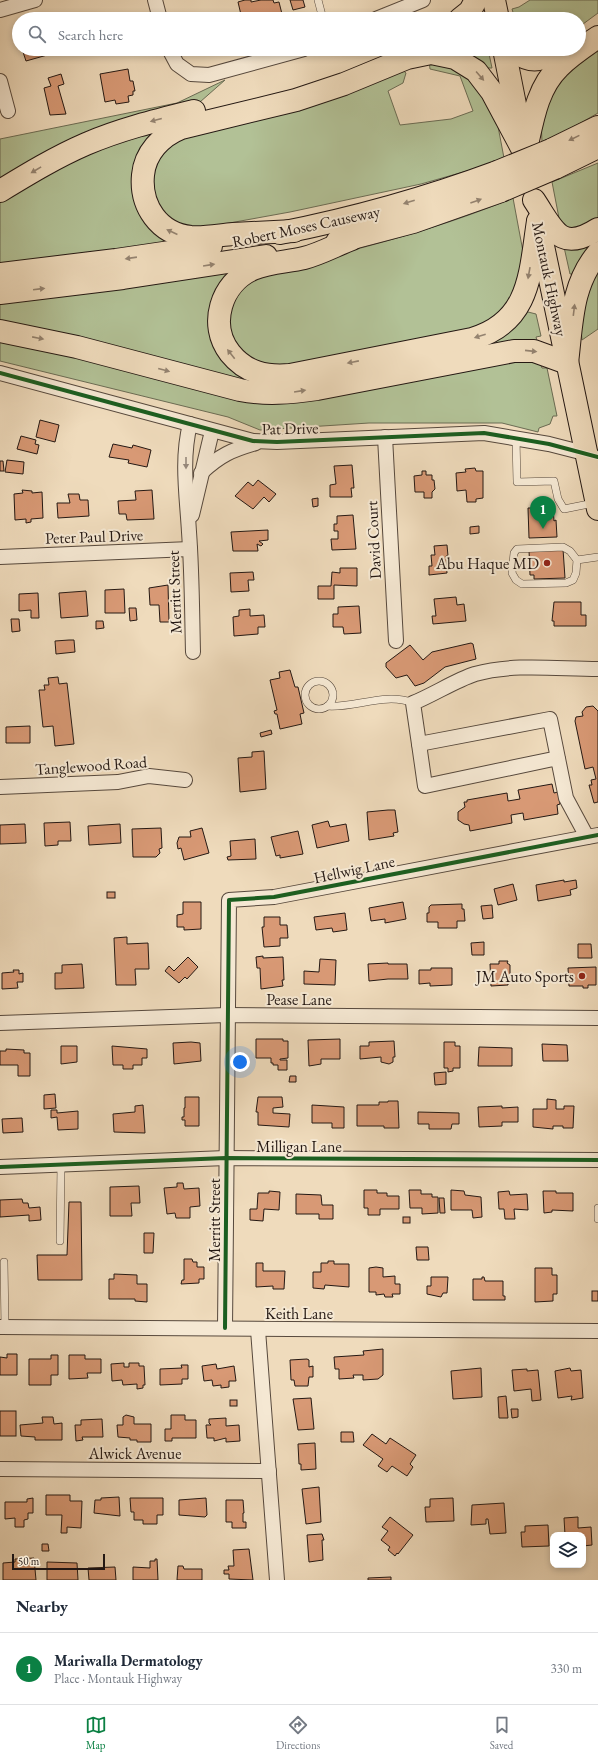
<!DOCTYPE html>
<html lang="en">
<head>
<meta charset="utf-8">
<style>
  :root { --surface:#fff; --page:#f2f2f3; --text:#1f2937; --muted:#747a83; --line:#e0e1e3; --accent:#0b8043 }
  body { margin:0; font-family:"EB Garamond",serif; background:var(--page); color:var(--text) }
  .controls { position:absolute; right:12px; bottom:12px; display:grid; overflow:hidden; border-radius:8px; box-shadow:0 2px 6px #0003 }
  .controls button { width:36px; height:36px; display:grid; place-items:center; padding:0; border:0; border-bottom:1px solid var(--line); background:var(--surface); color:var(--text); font:20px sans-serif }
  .scale { position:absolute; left:12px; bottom:10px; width:93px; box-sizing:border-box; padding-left:4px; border:2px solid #241813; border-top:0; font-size:11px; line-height:14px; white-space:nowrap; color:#241813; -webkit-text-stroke:3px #f5e8d3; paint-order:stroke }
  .you { position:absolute; left:240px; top:1062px; width:14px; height:14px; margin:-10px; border:3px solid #fff; border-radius:50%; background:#1a73e8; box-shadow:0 0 0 6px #1a73e833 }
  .badge { display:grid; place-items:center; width:26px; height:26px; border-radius:50%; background:var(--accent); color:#fff; font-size:13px; font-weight:700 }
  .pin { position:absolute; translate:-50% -33px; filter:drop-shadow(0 1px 2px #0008) }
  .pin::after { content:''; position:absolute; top:21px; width:14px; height:12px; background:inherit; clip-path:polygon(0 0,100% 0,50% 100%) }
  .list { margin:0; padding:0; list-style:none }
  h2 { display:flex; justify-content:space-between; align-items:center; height:52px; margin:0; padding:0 16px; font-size:17px }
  h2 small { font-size:13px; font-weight:400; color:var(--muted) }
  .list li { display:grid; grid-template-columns:26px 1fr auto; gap:12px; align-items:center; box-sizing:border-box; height:72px; padding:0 16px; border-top:1px solid var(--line) }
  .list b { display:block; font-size:15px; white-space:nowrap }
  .list p { margin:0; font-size:13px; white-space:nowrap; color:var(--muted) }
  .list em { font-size:13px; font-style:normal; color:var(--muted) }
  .icon { flex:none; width:22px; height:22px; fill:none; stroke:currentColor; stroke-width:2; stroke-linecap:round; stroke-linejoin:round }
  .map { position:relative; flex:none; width:598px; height:1580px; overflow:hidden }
  .search { position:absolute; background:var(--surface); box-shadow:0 2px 6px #0003; left:12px; right:12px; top:12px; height:44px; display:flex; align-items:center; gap:10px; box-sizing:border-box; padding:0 14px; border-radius:22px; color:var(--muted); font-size:15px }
  .sheet { height:124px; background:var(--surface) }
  nav { display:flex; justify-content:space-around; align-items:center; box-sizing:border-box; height:56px; border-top:1px solid var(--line); background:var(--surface); font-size:11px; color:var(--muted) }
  nav a { display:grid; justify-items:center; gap:2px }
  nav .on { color:var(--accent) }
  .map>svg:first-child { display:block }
  .green { fill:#b2c196; stroke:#6b6c54 }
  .building { fill:#d89975; stroke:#241813 }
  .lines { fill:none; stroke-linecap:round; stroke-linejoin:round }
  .lane-casing { stroke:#57493d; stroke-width:8 }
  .street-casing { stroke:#57493d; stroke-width:16 }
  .primary-casing { stroke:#241813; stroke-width:24 }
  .highway-casing { stroke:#241813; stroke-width:24 }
  .lane { stroke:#f5e8d3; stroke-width:7 }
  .street { stroke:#f5e8d3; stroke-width:14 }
  .primary { stroke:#efdbbc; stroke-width:22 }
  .highway { stroke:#efdbbc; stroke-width:22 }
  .highway-bridge-casing { stroke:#241813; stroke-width:24; stroke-linecap:butt }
  .highway-bridge { stroke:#efdbbc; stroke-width:22 }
  .cycleway-casing { stroke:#f5e8d3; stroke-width:6 }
  .cycleway { stroke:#1b5e20; stroke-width:4 }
  .oneway { fill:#948370 }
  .oneway2 { fill:#978a7d }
  .poi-dot { fill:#8f2418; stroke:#f5e8d3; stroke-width:1.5 }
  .labels { text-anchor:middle; stroke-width:4; stroke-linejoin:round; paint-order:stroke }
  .street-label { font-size:16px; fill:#241813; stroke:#f5e8d3 }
  .poi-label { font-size:16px; fill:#241813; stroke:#f5e8d3; text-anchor:end }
</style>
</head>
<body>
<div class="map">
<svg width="598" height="1580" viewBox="0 0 598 1580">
  <rect width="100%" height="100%" fill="#efdbbc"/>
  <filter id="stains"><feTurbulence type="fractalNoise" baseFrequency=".005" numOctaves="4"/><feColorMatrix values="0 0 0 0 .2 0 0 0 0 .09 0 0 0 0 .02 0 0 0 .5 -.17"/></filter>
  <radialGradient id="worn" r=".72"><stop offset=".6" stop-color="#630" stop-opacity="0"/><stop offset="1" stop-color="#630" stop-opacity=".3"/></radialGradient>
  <!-- green -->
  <g class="green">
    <path d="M530,0H598V13L579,27V19H515L512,9L519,7Z"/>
    <path d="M598,46V113L570,129L542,142L541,120L561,72Z"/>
    <path d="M406,49H421C382,59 346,78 308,90C278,100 247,106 217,113C204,116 187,118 176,124C154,135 134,163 140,188C146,216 153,225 176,240L139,249L0,267V197C32,178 65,159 99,145C157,120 221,111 281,95C324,83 365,66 406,49Z"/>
    <path d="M446,49H488L492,68H487Z"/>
    <path d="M429,60H447L493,100L504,158L481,167L421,184L290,212L224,224L193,232L171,223L158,208L151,186L154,163L166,144L400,68L406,73L403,83L388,91L400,125L451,119L473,111L460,76L430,69Z"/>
    <path d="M225,80L200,102L127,121L0,183V139L177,103Z"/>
    <path d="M598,163V222L581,233L563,227L559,218L552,182Z"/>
    <path d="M513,198L524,257L520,292L490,326L273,368L250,360L234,347L227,326L229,306L251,275C340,254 429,233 513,198Z"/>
    <path d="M598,235V247L578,274H570L564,247Z"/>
    <path d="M598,266V329L582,340L580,318Z"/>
    <path d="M244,267L216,309L243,370L475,343L524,311L536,314L541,336L536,337L538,344L258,384L0,326V300Z"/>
    <path d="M0,336L245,395L513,357L540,363L542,368H547L557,416H553L550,424L539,428L538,432L502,423H369L260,430L228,417L0,361Z"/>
  </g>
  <!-- building -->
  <g class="building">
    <path d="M245,0H251V2L261,0H273L274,3L279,2L283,18L242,19L238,2Z"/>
    <path d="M290,0H303L305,7L293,10Z"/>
    <path d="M228,14L229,19H207Z"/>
    <path d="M30,49H64L65,50L26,61L23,52Z"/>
    <path d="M128,69L130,81H133L135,91H133V95L128,96L129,102L116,104L115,100L105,102L100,74Z"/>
    <path d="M61,74L64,84L58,86L66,114L50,115L44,88L51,86L48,78Z"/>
    <path d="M40,420L59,425L55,442L36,437Z"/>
    <path d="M21,436L36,440L35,444L39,445L37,454L17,449Z"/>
    <path d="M113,444L132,448L133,445L151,450L147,467L128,463L129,460L109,457Z"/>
    <path d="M7,460L24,462L23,474L5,472Z"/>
    <path d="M0,461H3L4,471H0Z"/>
    <path d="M352,465L354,488H351L352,497H330V485L336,484L334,466Z"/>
    <path d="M475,468L476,471H483V498L476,499V502H467L466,490L457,491L456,473L466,472L465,469Z"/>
    <path d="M422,471H426V475H432V480H434L435,489L432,492V498H424V492H415L414,476L422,475Z"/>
    <path d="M258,480L276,494L269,502L264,497L253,509L235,496L248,482L253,486Z"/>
    <path d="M22,490L32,491V493L42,492L43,518L31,519V522L26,523V519L15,520L14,494L23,493Z"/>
    <path d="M152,490L154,519L127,520L126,514H119L118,501L136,500L135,491Z"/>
    <path d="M68,494H79L80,500H88L89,516L58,518L57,503H70Z"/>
    <path d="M318,498V506L313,507L312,499Z"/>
    <path d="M548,504V507H553L554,521L556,520L557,537L529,538L528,508H533L532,505Z"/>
    <path d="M353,515L356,549L332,550L331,539H338V531H334V524H337V516Z"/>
    <path d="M479,526V533L470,534V527Z"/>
    <path d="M268,530V540L259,541L263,544L261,546L257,544L258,551H233L231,532Z"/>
    <path d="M447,545L448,556H446L447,573L429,575V566H432L431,555H435L434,546Z"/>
    <path d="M563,549L565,578L534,579V575H530L529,550Z"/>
    <path d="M340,568H357V586L334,585V599H318V586H331L332,572L340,573Z"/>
    <path d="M253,572L254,580H248L249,591L231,592L230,573Z"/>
    <path d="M168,585L169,622H160L159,605H150L149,588Z"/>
    <path d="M124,589L125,613H105V590Z"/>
    <path d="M86,591L88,616L61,618L59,593Z"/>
    <path d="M38,593L39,618H31V610L19,611V594Z"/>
    <path d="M456,597L457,605L464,604L466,621L433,624L432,616H436L434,599Z"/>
    <path d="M554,602H581V615H586V626H554V621H552Z"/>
    <path d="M359,606L361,633L344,634L343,627H333V614H338V607Z"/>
    <path d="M129,608H136L137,620L130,621Z"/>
    <path d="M250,609V616L264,615L265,627H258V634L234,636L233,617L239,616V610Z"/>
    <path d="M11,619H19L20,631L12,632Z"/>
    <path d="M96,621H103L104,628L96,629Z"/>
    <path d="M69,640H74L75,652L56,654L55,641Z"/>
    <path d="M471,643L473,644L476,659L445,667L424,683L415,686L407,675L396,678L386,667V663L410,645L423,660L432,652Z"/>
    <path d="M290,670L295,687H298L304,713L300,714L302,724L280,729L277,714H275L274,711L277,710L270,680L280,678L279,672Z"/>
    <path d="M58,677L59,684L67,683L74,744L55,746L53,726L43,727L39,690H45L44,685H49L48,678Z"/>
    <path d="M593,706L598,711V802L594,803L589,785H592L591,780L596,779L593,767L585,769L575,721L576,717L583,716L582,712L586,707Z"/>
    <path d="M30,726V743H6V727Z"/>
    <path d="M271,730L272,734L261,737L260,733Z"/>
    <path d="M264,751L266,789L240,792L238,758L252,757V752Z"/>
    <path d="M552,784L554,793L558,792L560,804L557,805L558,814L524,820L523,813L511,815L512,823L470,831L469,825L464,824L458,820V812L465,807L464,802H467V800L507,793L508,801L520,799L518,790Z"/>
    <path d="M388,810H395L398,832L393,833L394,836L369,840L367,812Z"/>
    <path d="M328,821L330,827L346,824L349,841L317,848L312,825Z"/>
    <path d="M70,822L71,841H58V845L45,846L44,823Z"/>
    <path d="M25,824L26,843L0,844V825Z"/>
    <path d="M120,824L121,843L89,845L88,826Z"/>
    <path d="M161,828L162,848L159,849L160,853L156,857H133L132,829Z"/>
    <path d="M202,828L209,853L184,860L181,848L178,849L177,843L179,837H191L190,831Z"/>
    <path d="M298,831L303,854L280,858V855L276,856L271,837Z"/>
    <path d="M255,839L256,859L228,860L227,857L231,856L230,841Z"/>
    <path d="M564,880V882L576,880L577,888L570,890L571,895L538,901L536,885Z"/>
    <path d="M513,884L517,900L498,905L494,889Z"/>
    <rect x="107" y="892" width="8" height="6"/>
    <path d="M183,902H201V929L184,930V927H177V915L183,914Z"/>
    <path d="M403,902L406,919L385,923V919L371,921L369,908Z"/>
    <path d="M462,904V909H464L465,921H457V928H438V922H427V913H429V907L431,905Z"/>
    <path d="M492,905L493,918L483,919L481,906Z"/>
    <path d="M345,913L347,930L333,932L332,928L316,930L314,917Z"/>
    <path d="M264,917H280V925H287L288,938H280V946L264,947L262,927H264Z"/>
    <path d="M127,937V944L148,943L149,969H135L136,985H116L114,938Z"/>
    <path d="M484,942V955H472L471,943Z"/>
    <path d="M578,944H591L592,958H578Z"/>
    <path d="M263,956V958L283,957L284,980H282L283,986L261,989L260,968H257L256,957Z"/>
    <path d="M188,957L198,967L187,979L185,977L179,983L165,971L169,966L174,971Z"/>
    <path d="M320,959L336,960L335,985L304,984V971L319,972Z"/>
    <path d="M499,961H508L507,963L510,965V980H508V985L491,986L490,964H499Z"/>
    <path d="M388,963V964H407L408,979H388L369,981L368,964Z"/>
    <path d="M82,964L84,988L55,989V973H62V965Z"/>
    <path d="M596,967V985H588V988H583V986H569L568,968Z"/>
    <path d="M431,968H452V985L430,986V983L419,984V970H431Z"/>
    <path d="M13,970H19V974L23,973V982H17L18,988L2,989V973L14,972Z"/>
    <path d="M256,1039H283V1041H288V1058L280,1059V1060H287V1070H278V1065H273V1063H271V1058H256Z"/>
    <path d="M340,1039V1059H321V1064L309,1066L308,1040Z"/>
    <path d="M394,1041L395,1057H393V1062L389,1064L381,1062V1057L360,1059V1046H369V1042Z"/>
    <path d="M191,1042L200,1043L201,1061L174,1064L173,1043Z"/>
    <path d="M444,1042H455V1046H460V1068H453V1071L448,1072V1068H444Z"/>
    <path d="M542,1044L567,1045L568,1061H543Z"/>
    <path d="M61,1046H77V1062L61,1064Z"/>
    <path d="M112,1046L147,1049V1058H142V1065H133V1069H123V1065H113Z"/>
    <path d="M479,1047L512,1048V1066H478Z"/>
    <path d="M6,1049L24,1050V1053H30V1076H18V1065H0V1051H6Z"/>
    <path d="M446,1072V1084L435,1085L434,1073Z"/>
    <path d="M290,1076H296V1082H289Z"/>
    <path d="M55,1094L56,1108L44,1109V1095Z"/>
    <path d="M185,1097H199V1126H185V1120H182V1117H184V1108H185Z"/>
    <path d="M258,1097H282L283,1107L273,1108V1113L290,1114L289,1127L258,1125V1112H256Z"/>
    <path d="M547,1099L556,1100V1109H564V1106H574L573,1128H563V1126H553V1129L533,1127V1109H547Z"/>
    <path d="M388,1101H398L399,1128H384V1126H357V1105H379V1102H388Z"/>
    <path d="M143,1105L145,1133L114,1132L113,1114L135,1112V1106Z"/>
    <path d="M312,1105L344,1107V1128H332V1123H312Z"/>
    <path d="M502,1106V1108L518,1107V1122H502V1126L479,1127L478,1107Z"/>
    <path d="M51,1110H57V1113L78,1111V1129L58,1130L57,1117L51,1118Z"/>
    <path d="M418,1112L459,1113V1124H452L451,1129H429V1124H418Z"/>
    <path d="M22,1118L23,1132L3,1133L2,1119Z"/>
    <path d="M177,1183H183L184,1189L199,1188L200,1206L190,1207V1218H176L175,1213L167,1214L164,1188L177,1187Z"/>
    <path d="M139,1186L140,1203H131L132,1216H110V1187Z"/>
    <path d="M364,1190H377V1193H387V1196H399V1209H380V1215H368V1208H364Z"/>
    <path d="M409,1190H421V1194H432V1197H438V1213L422,1214V1208H410Z"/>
    <path d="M451,1190L464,1191L465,1195L481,1197L482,1217L473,1218L472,1210H451Z"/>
    <path d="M269,1191L280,1192L279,1210L264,1209L263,1221L250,1220V1209H257L258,1193H269Z"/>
    <path d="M509,1191L510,1195L527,1194L528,1210L514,1209L515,1219H505L504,1209H499L498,1192Z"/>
    <path d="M543,1191H556V1193H573V1211L552,1210V1212L544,1213Z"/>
    <path d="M296,1194L321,1195L322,1205H333V1219H319V1214H296Z"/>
    <path d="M439,1198H444L445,1213H440Z"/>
    <path d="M22,1199L23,1203H28L29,1208L40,1207L41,1220L29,1221V1215L0,1217V1200Z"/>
    <path d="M69,1202H81L82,1280H38L37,1255H67Z"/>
    <rect x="403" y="1217" width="7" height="6"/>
    <path d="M144,1233H154L153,1253H144Z"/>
    <path d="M416,1247H428L429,1260H417Z"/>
    <path d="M184,1259H192L193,1262H197V1267H204V1279H199V1283L181,1284L182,1280H184Z"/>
    <path d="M328,1261H334V1264H349V1287L325,1285L324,1289L313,1288V1272H321V1263H328Z"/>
    <path d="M256,1263H263V1271H285L284,1289H273V1286L256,1287Z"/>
    <path d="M376,1267L383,1268V1277L395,1276V1284H400V1294H392L393,1297H385L384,1294L376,1295V1292H369V1268Z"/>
    <path d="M535,1268H552V1275H557V1294H553V1301L535,1302Z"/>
    <path d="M114,1274L137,1275V1284H147V1302L135,1301V1299H109V1279H114Z"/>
    <path d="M431,1277H448L447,1293H443L441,1297L427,1294V1286H431Z"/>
    <path d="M482,1277H484L485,1281H503V1296H505V1300H473V1279H482Z"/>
    <rect x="592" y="1291" width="6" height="10"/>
    <path d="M383,1349V1375L378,1379L363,1380V1375H353L354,1378L339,1379V1369H335L334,1357L364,1355L363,1351Z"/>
    <path d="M7,1354H17V1375H0V1357L7,1358Z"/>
    <path d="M51,1355H58V1375H51V1385H29V1359H51Z"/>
    <path d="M69,1355H85V1359H101V1373H87L88,1378L69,1379Z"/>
    <path d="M307,1359L309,1360V1367L313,1366V1377H309L308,1386H295L294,1380H291L290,1360Z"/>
    <path d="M124,1363V1367H129V1363H139V1366H144L145,1385H143V1388L137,1389V1384L123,1385L122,1380L112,1381L111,1364Z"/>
    <path d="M216,1364L217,1369L234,1366L236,1381H229V1387L221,1388V1385L213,1386L212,1380L204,1381L202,1366Z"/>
    <path d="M181,1365H188V1379H182V1384L160,1385V1369L182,1368Z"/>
    <path d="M481,1368L482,1397L453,1399L451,1371Z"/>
    <path d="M570,1368L571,1371L581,1370L583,1398L571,1400L572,1396L558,1398L555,1371Z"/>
    <path d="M527,1369V1371L538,1370L541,1400L532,1401L531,1389L514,1391L512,1370Z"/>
    <path d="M506,1396L508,1418H499L498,1397Z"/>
    <path d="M311,1398L314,1429L298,1430L293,1399Z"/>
    <rect x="230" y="1400" width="7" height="6"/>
    <path d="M511,1409H518V1417L512,1418Z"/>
    <rect x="0" y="1411" width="16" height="25"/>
    <path d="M126,1415L134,1417V1424H151V1442H137V1440H130V1438L118,1437L117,1425H123V1417Z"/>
    <path d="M171,1415H185V1420H196V1438H172V1441H165V1429H171Z"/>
    <path d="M42,1417H53L54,1424L62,1423V1440H35V1437L21,1436L20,1425L43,1423Z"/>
    <path d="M226,1418V1426L239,1425L240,1441L226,1442V1438L214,1441V1438H207L206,1425H211L209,1423V1419Z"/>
    <path d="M102,1419L103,1437H82L83,1440L76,1441L75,1425H81V1420Z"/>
    <path d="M341,1432H353L354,1442H341Z"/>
    <path d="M372,1434L386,1444L390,1438L416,1455L410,1464L413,1467L407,1476L392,1466L387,1472L378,1466L383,1459L363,1445Z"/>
    <path d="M315,1443L316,1469L301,1470V1464H299L298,1444Z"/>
    <path d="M319,1487L321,1522L306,1524L302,1489Z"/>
    <path d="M46,1495H70V1501H82L81,1528L67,1527V1533H61L62,1515H46Z"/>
    <path d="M119,1497L120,1516L94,1513L95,1500H101V1498Z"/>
    <path d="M33,1498V1513H28V1519L24,1520V1527H15V1518L5,1519V1502H27V1499Z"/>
    <path d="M130,1498H163V1515H157V1524H143V1520H134V1512H131Z"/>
    <path d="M206,1498L207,1515L205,1517L179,1515V1500Z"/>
    <path d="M453,1498L454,1521L426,1522L425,1507H430V1499Z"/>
    <path d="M226,1500H243L244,1513H243V1522H246V1528H232V1522H226Z"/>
    <path d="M504,1503L506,1533L490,1534L488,1519H486V1524L471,1525L472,1505Z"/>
    <path d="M390,1517L413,1535L398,1554L397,1553L395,1556L388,1550L390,1547L381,1540L388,1531L382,1527Z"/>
    <path d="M578,1517V1528L591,1527L592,1545L583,1546V1535H565L564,1518Z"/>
    <path d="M548,1525L549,1546L522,1547L521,1532H525V1526Z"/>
    <path d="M322,1534L324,1540H322L323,1560L309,1562L307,1535Z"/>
    <path d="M42,1544H48L49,1551H42Z"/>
    <path d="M249,1549L253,1580L229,1579V1574H224V1570H229L228,1566H234L233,1550Z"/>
    <path d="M34,1558L36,1580H3V1563L15,1562V1559Z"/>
    <path d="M155,1559H157L158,1580H133V1567L150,1568V1561H155Z"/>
    <path d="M47,1562L77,1563L78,1580H47Z"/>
    <path d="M178,1566H183L184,1569H202V1580H177Z"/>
    <path d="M115,1567L116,1580H89L88,1568Z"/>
    <path d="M391,1577V1580H368V1578Z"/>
  </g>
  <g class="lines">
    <defs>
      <g id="lane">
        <path d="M318,0L323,19"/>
        <path d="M516,438L517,482L554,481L558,499L564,509L594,503"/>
        <path d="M563,547L570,551L577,560L576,573L573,580L566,583L522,584L516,580L512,573L514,553L517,549Z"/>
        <path d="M577,560L598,557"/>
        <circle cx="319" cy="695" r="14"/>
        <path d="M328,706C355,708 386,692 413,703"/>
        <path d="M598,1208V1219"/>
        <path d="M60,1241L61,1165"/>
        <path d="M4,1262L5,1327"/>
      </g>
      <g id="street">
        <path d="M155,0L160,19"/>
        <path d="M0,10L35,0"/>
        <path d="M376,19L423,0"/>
        <path d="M169,49L177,64L191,74L209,75L304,49"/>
        <path d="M0,81L8,111"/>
        <path d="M0,373L253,441L277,442L484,433L549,444L592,455"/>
        <path d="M190,424C181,460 187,496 189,532C192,572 192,612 193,652"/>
        <path d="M385,437L396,641"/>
        <path d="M201,473C220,455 232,450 256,443"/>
        <path d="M192,515L212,431"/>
        <path d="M0,557L190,549"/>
        <path d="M419,744L413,703C433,695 456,680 475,674C514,663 558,669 598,669"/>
        <path d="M558,758L425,786L419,744L550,719L566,798L587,837"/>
        <path d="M0,787L118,782L149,776L185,780"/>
        <path d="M0,1023L227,1015L598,1018"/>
        <path d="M0,1167L226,1158L598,1160"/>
        <path d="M0,1327L598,1331"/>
        <path d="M225,1328L229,900L274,897L598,835"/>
        <path d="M258,1330L277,1580"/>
        <path d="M0,1469L269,1471"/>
      </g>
      <g id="primary">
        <path d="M494,0L498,19"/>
        <path d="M504,49L523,145"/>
        <path d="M538,222L598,509"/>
      </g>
      <g id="highway">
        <path d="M460,19L470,11L476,0"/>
        <path d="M510,49C529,63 540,63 559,49"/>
        <path d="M551,150L598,127"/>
        <path d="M525,154C532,124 536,89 559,67C571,55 585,46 598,37"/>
        <path d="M555,168L598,147"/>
        <path d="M0,191C28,174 56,157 86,144C121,129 158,120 194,111"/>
        <path d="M534,200C554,230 560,253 598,229"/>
        <path d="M294,231C274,232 254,233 233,234C220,235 205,238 191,237C159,234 140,206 143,175C145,153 161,136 181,128L296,100L344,84L407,58L431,53L455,58L476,71L492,92L525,154"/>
        <path d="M280,233C356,218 424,199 497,172"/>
        <path d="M352,239C336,245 320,254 304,258C287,262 269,262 253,269C221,283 208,325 230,353C246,373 266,377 290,375L472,339C531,322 530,272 538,221"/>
        <path d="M337,242L413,222L501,191"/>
        <path d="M0,274L116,260L211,246"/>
        <path d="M0,293L123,278L266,256"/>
        <path d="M0,331L77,347L240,390C266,395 290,393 317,389L514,351H534L567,363C572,323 571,285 598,253"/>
      </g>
    </defs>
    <!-- lane casing -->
    <use href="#lane" class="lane-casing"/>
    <!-- street casing -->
    <use href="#street" class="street-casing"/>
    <!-- primary casing -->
    <use href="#primary" class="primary-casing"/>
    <!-- highway casing -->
    <use href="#highway" class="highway-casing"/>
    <!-- lane -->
    <use href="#lane" class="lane"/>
    <!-- street -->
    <use href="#street" class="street"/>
    <!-- primary -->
    <use href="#primary" class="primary"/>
    <!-- highway -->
    <use href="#highway" class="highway"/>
    <defs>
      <g id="highway-bridge">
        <path d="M497,172L551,150"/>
        <path d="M501,191L555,168"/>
      </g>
    </defs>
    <!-- highway-bridge casing -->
    <use href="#highway-bridge" class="highway-bridge-casing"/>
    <!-- highway-bridge -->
    <use href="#highway-bridge" class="highway-bridge"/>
    <defs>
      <g id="cycleway">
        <path d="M0,373L253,441L277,442L484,433L549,444L598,457"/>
        <path d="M0,1167L226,1158L598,1160"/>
        <path d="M225,1328L229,900L274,897L598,835"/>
      </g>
    </defs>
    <!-- cycleway casing -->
    <use href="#cycleway" class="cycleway-casing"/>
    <!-- cycleway -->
    <use href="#cycleway" class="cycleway"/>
  </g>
  <!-- one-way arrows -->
  <defs><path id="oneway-solid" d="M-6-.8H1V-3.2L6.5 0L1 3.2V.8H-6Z"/></defs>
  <g class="oneway">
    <use href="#oneway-solid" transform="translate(480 76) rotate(49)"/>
    <use href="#oneway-solid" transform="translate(156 120) rotate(165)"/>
    <use href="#oneway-solid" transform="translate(574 138) rotate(154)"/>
    <use href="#oneway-solid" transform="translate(36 170) rotate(149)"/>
    <use href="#oneway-solid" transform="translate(476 201) rotate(-20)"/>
    <use href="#oneway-solid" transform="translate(409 202) rotate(163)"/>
    <use href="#oneway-solid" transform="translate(172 232) rotate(-155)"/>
    <use href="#oneway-solid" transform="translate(131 258) rotate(172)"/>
    <use href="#oneway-solid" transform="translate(209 265) rotate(-9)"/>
    <use href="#oneway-solid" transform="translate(529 273) rotate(100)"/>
    <use href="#oneway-solid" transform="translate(39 289) rotate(-7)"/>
    <use href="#oneway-solid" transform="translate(574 310) rotate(-83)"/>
    <use href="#oneway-solid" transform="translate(480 336) rotate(162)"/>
    <use href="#oneway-solid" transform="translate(38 338) rotate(11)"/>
    <use href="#oneway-solid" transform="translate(531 351) rotate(6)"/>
    <use href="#oneway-solid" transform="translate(231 354) rotate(-128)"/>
    <use href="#oneway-solid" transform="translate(353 362) rotate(169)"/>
    <use href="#oneway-solid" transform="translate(164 370) rotate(15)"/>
    <use href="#oneway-solid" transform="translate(300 391) rotate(-9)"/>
  </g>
  <use class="oneway2" href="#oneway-solid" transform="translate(186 463) rotate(90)"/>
  <!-- markers -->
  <g class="poi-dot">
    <circle cx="547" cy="563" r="4"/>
    <circle cx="582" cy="976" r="4"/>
  </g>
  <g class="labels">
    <!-- street labels -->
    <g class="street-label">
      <text transform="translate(306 226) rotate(-12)" y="6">Robert Moses Causeway</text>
      <text transform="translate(550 279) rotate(78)" y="6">Montauk Highway</text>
      <text transform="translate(290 428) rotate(-1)" y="6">Pat Drive</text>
      <text transform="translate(94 536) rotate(-2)" y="6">Peter Paul Drive</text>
      <text transform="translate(373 540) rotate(-93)" y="6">David Court</text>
      <text transform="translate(174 592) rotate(-92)" y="6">Merritt Street</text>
      <text transform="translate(91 765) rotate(-4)" y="6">Tanglewood Road</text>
      <text transform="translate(354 869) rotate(-12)" y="6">Hellwig Lane</text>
      <text x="299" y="1005">Pease Lane</text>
      <text x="299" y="1152">Milligan Lane</text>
      <text transform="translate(214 1220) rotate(-90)" y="6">Merritt Street</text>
      <text x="299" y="1319">Keith Lane</text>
      <text x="135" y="1459">Alwick Avenue</text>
    </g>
    <!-- poi labels -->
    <g class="poi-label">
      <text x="539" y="569">Abu Haque MD</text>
      <text x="574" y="982">JM Auto Sports</text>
    </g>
  </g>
  <rect width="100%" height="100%" filter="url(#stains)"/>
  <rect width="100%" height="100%" fill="url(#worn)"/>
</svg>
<div class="controls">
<button><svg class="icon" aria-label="layers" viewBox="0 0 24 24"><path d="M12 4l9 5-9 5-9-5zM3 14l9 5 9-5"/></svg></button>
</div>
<div class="scale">50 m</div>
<div class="you"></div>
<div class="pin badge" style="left:543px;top:529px">1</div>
<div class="search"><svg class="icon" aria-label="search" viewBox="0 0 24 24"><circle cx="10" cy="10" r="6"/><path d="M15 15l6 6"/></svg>Search here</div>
</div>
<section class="sheet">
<h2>Nearby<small></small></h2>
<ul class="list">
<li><span class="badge">1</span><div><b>Mariwalla Dermatology</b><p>Place · Montauk Highway</p></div><em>330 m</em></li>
</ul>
</section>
<nav>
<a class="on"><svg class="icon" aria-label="map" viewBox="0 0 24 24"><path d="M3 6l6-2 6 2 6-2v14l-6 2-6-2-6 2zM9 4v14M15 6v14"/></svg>Map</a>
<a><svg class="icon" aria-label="directions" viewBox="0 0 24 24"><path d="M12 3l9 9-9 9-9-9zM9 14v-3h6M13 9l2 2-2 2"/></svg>Directions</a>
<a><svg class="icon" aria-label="saved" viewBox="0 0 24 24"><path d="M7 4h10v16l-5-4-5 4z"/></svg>Saved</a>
</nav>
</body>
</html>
